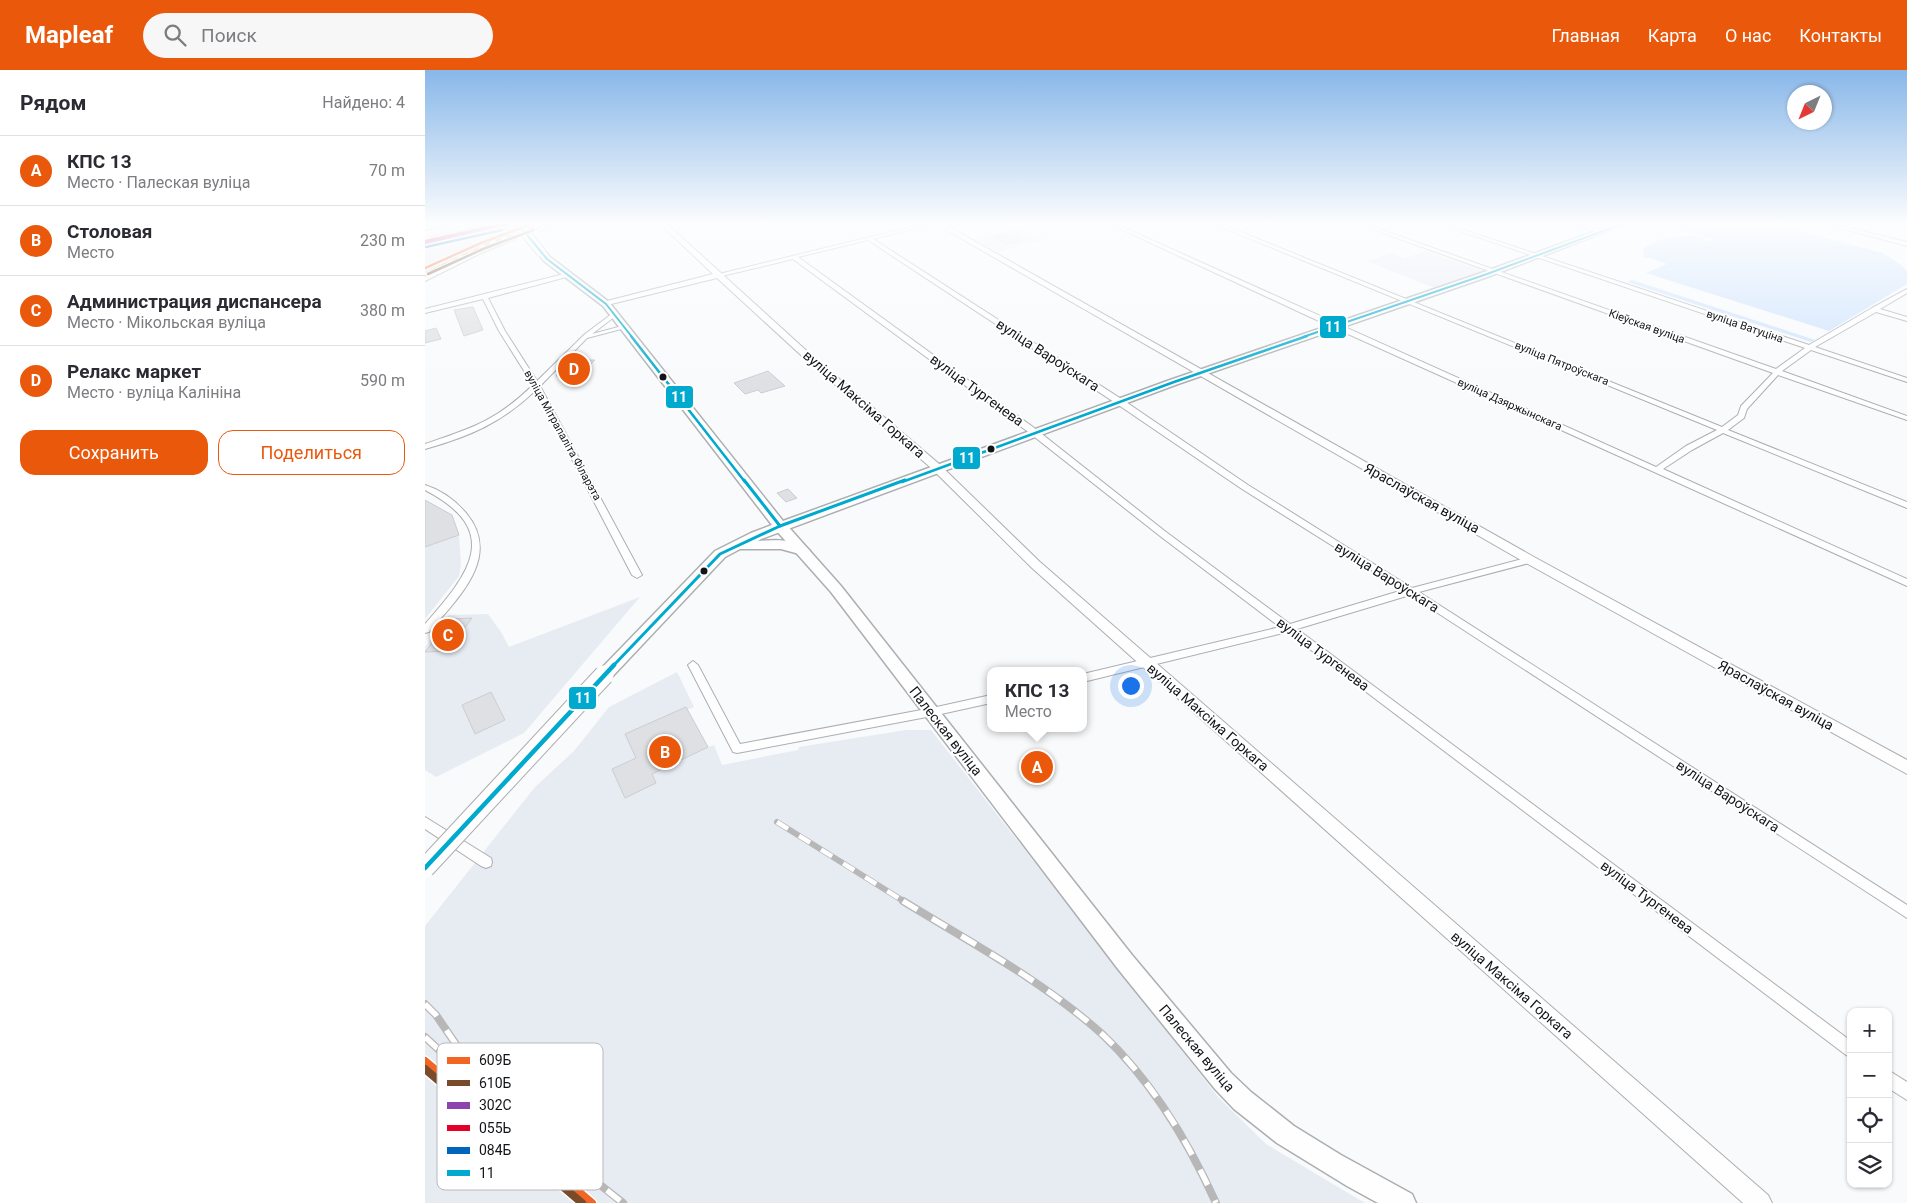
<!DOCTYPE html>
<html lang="ru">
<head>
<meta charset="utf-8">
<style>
  :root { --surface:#fff; --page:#f7f7f7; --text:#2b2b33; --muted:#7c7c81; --line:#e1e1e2; --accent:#ea580c }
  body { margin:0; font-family:Roboto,sans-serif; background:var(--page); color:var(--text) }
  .controls { position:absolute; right:15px; bottom:15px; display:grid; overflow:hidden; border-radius:10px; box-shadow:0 1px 4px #0004 }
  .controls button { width:45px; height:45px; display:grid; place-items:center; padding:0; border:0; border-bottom:1px solid var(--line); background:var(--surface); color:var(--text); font:25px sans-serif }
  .compass { position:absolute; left:1362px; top:15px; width:45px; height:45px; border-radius:50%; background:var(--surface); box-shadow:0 1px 4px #0004; rotate:223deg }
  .you { position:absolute; left:705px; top:615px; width:18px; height:18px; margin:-12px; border:4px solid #fff; border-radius:50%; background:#1a73e8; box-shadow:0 0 0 8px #1a73e833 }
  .badge { display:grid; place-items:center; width:32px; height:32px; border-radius:50%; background:var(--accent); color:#fff; font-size:16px; font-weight:700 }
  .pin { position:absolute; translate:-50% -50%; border:2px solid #fff; box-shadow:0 1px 5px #0006 }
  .popup { position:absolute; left:562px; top:597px; width:100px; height:65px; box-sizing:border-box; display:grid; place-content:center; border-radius:10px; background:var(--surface); filter:drop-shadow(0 1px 4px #0005); font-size:16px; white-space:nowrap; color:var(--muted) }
  .popup b { font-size:19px; color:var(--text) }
  .popup::after { content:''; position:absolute; left:50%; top:100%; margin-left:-10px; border:10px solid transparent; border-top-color:var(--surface) }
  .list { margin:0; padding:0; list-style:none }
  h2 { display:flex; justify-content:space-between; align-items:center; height:65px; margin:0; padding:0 20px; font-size:21px }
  h2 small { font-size:16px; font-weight:400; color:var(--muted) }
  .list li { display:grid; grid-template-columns:32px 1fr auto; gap:15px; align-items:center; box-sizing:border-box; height:70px; padding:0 20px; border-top:1px solid var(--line) }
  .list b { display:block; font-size:19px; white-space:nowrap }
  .list p { margin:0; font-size:16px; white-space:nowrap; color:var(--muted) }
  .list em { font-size:16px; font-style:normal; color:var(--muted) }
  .actions { display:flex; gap:10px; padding:15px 20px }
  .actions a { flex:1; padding:11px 0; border:1px solid var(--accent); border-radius:15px; text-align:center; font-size:18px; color:var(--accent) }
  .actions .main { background:var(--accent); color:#fff }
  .icon { flex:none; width:28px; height:28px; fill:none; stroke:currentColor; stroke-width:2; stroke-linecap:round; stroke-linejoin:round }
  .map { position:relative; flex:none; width:1482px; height:1133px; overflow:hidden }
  header { display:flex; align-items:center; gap:30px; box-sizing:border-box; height:70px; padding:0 25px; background:var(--accent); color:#fff }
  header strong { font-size:24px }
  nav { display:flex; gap:28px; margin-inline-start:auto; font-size:18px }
  .search { width:350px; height:45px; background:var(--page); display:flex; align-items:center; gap:12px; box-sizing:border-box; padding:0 18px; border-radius:28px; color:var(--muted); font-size:19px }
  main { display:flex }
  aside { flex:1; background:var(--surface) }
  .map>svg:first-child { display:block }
  .built { fill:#e7ecf3 }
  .green { fill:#cfe3fd }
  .building { fill:#dee0e3; stroke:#cbced1 }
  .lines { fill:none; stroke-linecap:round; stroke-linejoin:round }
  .minor-casing { stroke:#acaeb1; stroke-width:2 }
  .tertiary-casing { stroke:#acaeb1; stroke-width:2 }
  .secondary-casing { stroke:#acaeb1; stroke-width:3 }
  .primary-casing { stroke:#acaeb1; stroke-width:3 }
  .minor { fill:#fefeff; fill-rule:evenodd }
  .tertiary { fill:#fefeff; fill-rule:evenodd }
  .secondary { fill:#fefeff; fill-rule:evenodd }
  .primary { fill:#fefeff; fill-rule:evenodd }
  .rail-far2-casing { stroke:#b7b7b7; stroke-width:3 }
  .rail-far1-casing { stroke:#b7b7b7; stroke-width:6 }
  .rail-casing { stroke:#b7b7b7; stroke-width:8 }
  .rail-far2 { stroke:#fff; stroke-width:2; stroke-dasharray:6; stroke-linecap:butt }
  .rail-far1 { stroke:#fff; stroke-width:4.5; stroke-dasharray:13; stroke-linecap:butt }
  .rail { stroke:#fff; stroke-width:5.5; stroke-dasharray:17; stroke-linecap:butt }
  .primary-bridge-far1-casing { stroke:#acaeb1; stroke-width:11; stroke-linecap:butt }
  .primary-bridge-casing { stroke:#acaeb1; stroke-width:21; stroke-linecap:butt }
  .primary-bridge-far1 { stroke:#fefeff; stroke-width:9 }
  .primary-bridge { stroke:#fefeff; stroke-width:19 }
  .bus-1-far3-casing { stroke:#fff; stroke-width:4 }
  .bus-1-far2-casing { stroke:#fff; stroke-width:5 }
  .bus-1-far1-casing { stroke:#fff; stroke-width:6 }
  .bus-1-casing { stroke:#fff; stroke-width:8 }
  .bus-1-far3 { stroke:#00a9ce; stroke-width:2 }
  .bus-1-far2 { stroke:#00a9ce; stroke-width:2.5 }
  .bus-1-far1 { stroke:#00a9ce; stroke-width:3 }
  .bus-1 { stroke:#00a9ce; stroke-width:4.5 }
  .rail-1-far1-casing { stroke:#fff; stroke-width:4.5 }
  .rail-1-casing { stroke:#fff; stroke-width:11 }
  .rail-2-far1-casing { stroke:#fff; stroke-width:4.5 }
  .rail-2-casing { stroke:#fff; stroke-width:11 }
  .rail-3-casing { stroke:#fff; stroke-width:4.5 }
  .rail-4-casing { stroke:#fff; stroke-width:4.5 }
  .rail-5-casing { stroke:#fff; stroke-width:4.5 }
  .rail-1-far1 { stroke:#f26522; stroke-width:2.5 }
  .rail-1 { stroke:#f26522; stroke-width:8 }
  .rail-2-far1 { stroke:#7a4b2a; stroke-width:2.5 }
  .rail-2 { stroke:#7a4b2a; stroke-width:8 }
  .rail-3 { stroke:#8e44ad; stroke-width:2.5 }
  .rail-4 { stroke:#e4002b; stroke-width:2.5 }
  .rail-5 { stroke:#0065bd; stroke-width:2.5 }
  .bus-dot { fill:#121518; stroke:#fff; stroke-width:2 }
  .labels { text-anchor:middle; stroke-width:4; stroke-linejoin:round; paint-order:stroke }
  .far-street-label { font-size:11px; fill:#121518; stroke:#fff }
  .street-label { font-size:14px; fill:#121518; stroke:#fff }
  .key { fill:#fff; stroke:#b8b9ba; stroke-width:1 }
  .key-label { font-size:14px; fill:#121518 }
  .line-badge { stroke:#fff; stroke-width:2 }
  .badge-label { font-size:14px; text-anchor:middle; font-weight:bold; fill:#fff }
</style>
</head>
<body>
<header>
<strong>Mapleaf</strong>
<div class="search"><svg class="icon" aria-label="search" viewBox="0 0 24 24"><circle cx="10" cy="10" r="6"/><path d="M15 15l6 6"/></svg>Поиск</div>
<nav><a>Главная</a><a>Карта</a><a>О нас</a><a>Контакты</a></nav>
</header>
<main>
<aside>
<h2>Рядом<small>Найдено: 4</small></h2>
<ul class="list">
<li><span class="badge">A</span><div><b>КПС 13</b><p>Место · Палеская вуліца</p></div><em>70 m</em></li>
<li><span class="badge">B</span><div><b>Столовая</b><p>Место</p></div><em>230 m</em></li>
<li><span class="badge">C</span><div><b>Администрация диспансера</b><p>Место · Мікольская вуліца</p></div><em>380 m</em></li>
<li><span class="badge">D</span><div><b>Релакс маркет</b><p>Место · вуліца Калініна</p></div><em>590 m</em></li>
</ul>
<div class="actions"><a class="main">Сохранить</a><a>Поделиться</a></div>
</aside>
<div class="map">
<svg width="1482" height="1133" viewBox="0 0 1482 1133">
  <rect width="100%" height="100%" fill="#f8fafc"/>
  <!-- built -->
  <g class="built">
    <path d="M38,154H128L85,167L0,203V167L11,164L6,162Z"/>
    <path d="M592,158L619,170L573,182L549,169Z"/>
    <path d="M1001,181L1058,201L1009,218L942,191L967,183L979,188Z"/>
    <path d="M4,432L27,445L34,465L36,494L34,506L0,549V434Z"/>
    <path d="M215,527L99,663L11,707L0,700V577L24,545L63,544L76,562L84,577Z"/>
    <path d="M252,602L269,637L262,640L283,677L289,675L297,695L373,680L374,677L481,660H506L793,1027L841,1074L940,1133H0V856L110,717L149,681L184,637Z"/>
  </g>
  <!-- green -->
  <g class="green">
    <path d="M1237,154H1347L1458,183L1476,195L1482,201V214L1404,261L1221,203L1242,194L1226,188H1219L1218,180C1227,167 1262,164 1277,167C1280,168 1278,170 1284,172L1290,170Z"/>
    <path d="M1207,210L1390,270L1386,272L1202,212Z"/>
  </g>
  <!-- building -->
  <g class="building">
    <path d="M584,164L596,171L581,174L569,167Z"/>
    <path d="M48,237L58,260L39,266L29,240Z"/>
    <path d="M11,258L16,269L0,273V261Z"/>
    <path d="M148,290H170L154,306H131Z"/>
    <path d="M343,301L360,316L336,323L333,320L320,324L309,313Z"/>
    <path d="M363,419L372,428L361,432L352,423Z"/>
    <path d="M0,430L27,445L34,465L0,477Z"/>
    <path d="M47,548L22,581L0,582L25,549Z"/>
    <path d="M66,622L80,650L50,664L37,635Z"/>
    <path d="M261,637L283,677L227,704L231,713L200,728L187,699L211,688L200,664Z"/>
    <path d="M611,689L621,692L623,702L613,709L602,706L603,692Z"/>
  </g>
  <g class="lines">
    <defs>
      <g id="minor">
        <path d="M126,154H134L115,161L112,159Z"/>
        <path d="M498,154H507L448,169L698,330L823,415L987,518L1105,487L1108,488L1110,490L1108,492L994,522L1482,835V848L985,525L872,559L1426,971V987L1421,985L862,562L658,612V604L855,557L735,466L602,361L368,189L293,207L290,205ZM443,170L692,334L817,419L978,520L865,554L741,462L608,357L373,187Z"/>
        <path d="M532,154H541L522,159L520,158Z"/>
        <path d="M685,154H691L1231,397L1261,376L1292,360L789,154H796L1297,357L1313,345L1316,336L1348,303L933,154H940L1351,299L1380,278L1014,154H1021L1384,275L1447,238L1482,219V223L1455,239L1482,247V251L1451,242L1390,277L1482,308V312L1386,280L1357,301L1482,346V350L1353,305L1322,339L1319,348L1303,360L1482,432V438L1298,363L1267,380L1238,399L1482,509V516L883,246Z"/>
        <path d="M1400,154H1408L1482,172V176Z"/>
        <path d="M88,166L90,169L54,184L0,211V207L50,182Z"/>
        <path d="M143,203L146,205L145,206L63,228L80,261L112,311L160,264L188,243L193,244L167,264L201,255L204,257L162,268L115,316L217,505L212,508L207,505L111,320C76,353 46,366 0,379V374C47,358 71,351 108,315L74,261L58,229L0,243V239Z"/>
        <path d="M0,415C16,420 30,430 41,443C78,487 32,529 4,562L0,563V554C44,504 79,461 0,420Z"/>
        <path d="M268,591L273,595L315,674L507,638L566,625V633L507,646L312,683L308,682L263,595Z"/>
        <path d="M0,747L66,788L67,792L66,796L61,798L56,796L0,759Z"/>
        <path d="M1463,1000L1482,1012V1030L1463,1018Z"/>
      </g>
      <g id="tertiary">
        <path d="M235,154H242L384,283L513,393L615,492L1343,1125L1347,1133H1318L607,498L505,397L378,287L292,208L178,236V232L288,204Z"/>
        <path d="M511,154H519L1109,487L1482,690V704L1101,493Z"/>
        <path d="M1148,154H1158L1180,162L1177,164Z"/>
      </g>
      <g id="secondary">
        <path d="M8,154H22L0,160V156Z"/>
        <path d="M355,452L360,453L416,516L707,885L806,1003L826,1022L869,1056L916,1085L987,1124L991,1133H953L922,1116L852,1073L809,1039L790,1019L693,899L406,522L350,459L349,456Z"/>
      </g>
      <path id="primary" d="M1189,154H1201L1065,206L753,314L336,469L333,471C347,470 375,468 385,481L383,484L378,485L356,479H315L300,487L185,609L179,611L173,609L170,605L290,481L326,463L347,455L178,236L119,191L112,182L113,180H119L125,187L184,232L358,451L745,310L1059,202Z"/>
    </defs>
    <!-- minor casing -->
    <use href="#minor" class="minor-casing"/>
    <!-- tertiary casing -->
    <use href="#tertiary" class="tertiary-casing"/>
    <!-- secondary casing -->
    <use href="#secondary" class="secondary-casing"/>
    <!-- primary casing -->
    <use href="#primary" class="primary-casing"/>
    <!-- minor -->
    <use href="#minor" class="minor"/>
    <!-- tertiary -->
    <use href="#tertiary" class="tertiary"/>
    <!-- secondary -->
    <use href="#secondary" class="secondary"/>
    <!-- primary -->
    <use href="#primary" class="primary"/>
    <defs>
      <g id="rail-far2">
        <path d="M0,169L70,154"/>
        <path d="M0,204L63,174L117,154"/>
      </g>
      <path id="rail-far1" d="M352,752L480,832"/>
      <g id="rail">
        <path d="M478,831C545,872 618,911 677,964C727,1011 763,1071 791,1133"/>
        <path d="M0,934L11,945L58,1014"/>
        <path d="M0,967L69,1031L198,1133"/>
      </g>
    </defs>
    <!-- rail-far2 casing -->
    <use href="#rail-far2" class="rail-far2-casing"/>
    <!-- rail-far1 casing -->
    <use href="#rail-far1" class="rail-far1-casing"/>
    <!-- rail casing -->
    <use href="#rail" class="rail-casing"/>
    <!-- rail-far2 -->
    <use href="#rail-far2" class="rail-far2"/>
    <!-- rail-far1 -->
    <use href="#rail-far1" class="rail-far1"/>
    <!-- rail -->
    <use href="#rail" class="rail"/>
    <defs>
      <path id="primary-bridge-far1" d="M93,154L116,182"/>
      <path id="primary-bridge" d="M0,798L179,605"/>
    </defs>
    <!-- primary-bridge-far1 casing -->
    <use href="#primary-bridge-far1" class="primary-bridge-far1-casing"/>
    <!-- primary-bridge casing -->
    <use href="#primary-bridge" class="primary-bridge-casing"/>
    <!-- primary-bridge-far1 -->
    <use href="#primary-bridge-far1" class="primary-bridge-far1"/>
    <!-- primary-bridge -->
    <use href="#primary-bridge" class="primary-bridge"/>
    <defs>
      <g id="bus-1-far3">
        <path d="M93,154L122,189L181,234L207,267"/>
        <path d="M878,267L1062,204L1197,154"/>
      </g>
      <g id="bus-1-far2">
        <path d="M206,266L320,412"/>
        <path d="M477,412L749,312L882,266"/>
      </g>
      <g id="bus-1-far1">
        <path d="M319,410L355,456"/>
        <path d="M188,596L295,484L355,456L480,410"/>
      </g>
      <path id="bus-1" d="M0,798L189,595"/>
    </defs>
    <!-- bus-1-far3 casing -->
    <use href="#bus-1-far3" class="bus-1-far3-casing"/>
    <!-- bus-1-far2 casing -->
    <use href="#bus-1-far2" class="bus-1-far2-casing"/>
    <!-- bus-1-far1 casing -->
    <use href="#bus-1-far1" class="bus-1-far1-casing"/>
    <!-- bus-1 casing -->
    <use href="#bus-1" class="bus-1-casing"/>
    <!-- bus-1-far3 -->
    <use href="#bus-1-far3" class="bus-1-far3"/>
    <!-- bus-1-far2 -->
    <use href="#bus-1-far2" class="bus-1-far2"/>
    <!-- bus-1-far1 -->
    <use href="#bus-1-far1" class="bus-1-far1"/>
    <!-- bus-1 -->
    <use href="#bus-1" class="bus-1"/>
    <defs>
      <path id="rail-1-far1" d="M0,198L56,173L107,154"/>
      <path id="rail-1" d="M0,991L167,1133"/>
      <path id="rail-2-far1" d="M3,204L58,179L109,160"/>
      <path id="rail-2" d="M0,999L157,1133"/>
      <path id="rail-3" d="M0,173L82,154"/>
      <path id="rail-4" d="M0,171L76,154"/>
      <path id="rail-5" d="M1,177L77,160"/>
    </defs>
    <!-- rail-1-far1 casing -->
    <use href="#rail-1-far1" class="rail-1-far1-casing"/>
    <!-- rail-1 casing -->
    <use href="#rail-1" class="rail-1-casing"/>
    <!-- rail-2-far1 casing -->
    <use href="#rail-2-far1" class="rail-2-far1-casing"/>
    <!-- rail-2 casing -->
    <use href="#rail-2" class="rail-2-casing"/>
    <!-- rail-3 casing -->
    <use href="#rail-3" class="rail-3-casing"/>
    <!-- rail-4 casing -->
    <use href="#rail-4" class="rail-4-casing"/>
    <!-- rail-5 casing -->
    <use href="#rail-5" class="rail-5-casing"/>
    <!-- rail-1-far1 -->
    <use href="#rail-1-far1" class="rail-1-far1"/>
    <!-- rail-1 -->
    <use href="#rail-1" class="rail-1"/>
    <!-- rail-2-far1 -->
    <use href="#rail-2-far1" class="rail-2-far1"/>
    <!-- rail-2 -->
    <use href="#rail-2" class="rail-2"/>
    <!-- rail-3 -->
    <use href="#rail-3" class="rail-3"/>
    <!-- rail-4 -->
    <use href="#rail-4" class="rail-4"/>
    <!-- rail-5 -->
    <use href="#rail-5" class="rail-5"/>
  </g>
  <!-- sky -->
  <linearGradient id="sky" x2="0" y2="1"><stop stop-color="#88b7e9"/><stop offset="0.49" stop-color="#fcfdfe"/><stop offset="1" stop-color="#fcfdfe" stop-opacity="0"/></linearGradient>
  <rect width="1482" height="313" fill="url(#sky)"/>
  <!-- markers -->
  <g class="bus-dot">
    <circle cx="238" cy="307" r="4.5"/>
    <circle cx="566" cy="379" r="4.5"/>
    <circle cx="279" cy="501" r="4.5"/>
  </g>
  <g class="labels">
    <!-- far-street labels -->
    <g class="far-street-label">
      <text transform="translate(1222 256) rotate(20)" y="4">Кіеўская вуліца</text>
      <text transform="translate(1320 256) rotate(19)" y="4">вуліца Ватуціна</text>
      <text transform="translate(1137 293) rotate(22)" y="4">вуліца Пятроўскага</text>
      <text transform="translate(1085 334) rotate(24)" y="4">вуліца Дзяржынскага</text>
      <text transform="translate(138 365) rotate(61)" y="4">вуліца Мітрапаліта Філарэта</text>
    </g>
    <!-- street labels -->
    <g class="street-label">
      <text transform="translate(623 285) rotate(33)" y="5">вуліца Вароўскага</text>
      <text transform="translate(552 320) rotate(36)" y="5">вуліца Тургенева</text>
      <text transform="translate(439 334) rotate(41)" y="5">вуліца Максіма Горкага</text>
      <text transform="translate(997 428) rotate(29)" y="5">Яраслаўская вуліца</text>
      <text transform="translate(962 507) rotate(32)" y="5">вуліца Вароўскага</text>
      <text transform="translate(898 584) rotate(37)" y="5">вуліца Тургенева</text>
      <text transform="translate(1351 625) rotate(29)" y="5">Яраслаўская вуліца</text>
      <text transform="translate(783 647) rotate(41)" y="5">вуліца Максіма Горкага</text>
      <text transform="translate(521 661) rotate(52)" y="5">Палеская вуліца</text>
      <text transform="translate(1303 726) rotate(33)" y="5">вуліца Вароўскага</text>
      <text transform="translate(1222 827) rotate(37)" y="5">вуліца Тургенева</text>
      <text transform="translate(1087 915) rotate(41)" y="5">вуліца Максіма Горкага</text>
      <text transform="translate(772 978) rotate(50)" y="5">Палеская вуліца</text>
    </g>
  </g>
  <!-- legend -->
  <rect x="12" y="973" width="166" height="147" rx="8" class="key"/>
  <rect x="22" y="987" width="23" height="7" fill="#f26522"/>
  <rect x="22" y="1010" width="23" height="6" fill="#7a4b2a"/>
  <rect x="22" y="1032" width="23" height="7" fill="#8e44ad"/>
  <rect x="22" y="1055" width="23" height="6" fill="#e4002b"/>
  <rect x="22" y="1077" width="23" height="7" fill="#0065bd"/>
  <rect x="22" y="1100" width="23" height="6" fill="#00a9ce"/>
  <g class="key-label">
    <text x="54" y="995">609Б</text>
    <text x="54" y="1018">610Б</text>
    <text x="54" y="1040">302С</text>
    <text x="54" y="1063">055Ь</text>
    <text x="54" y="1085">084Б</text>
    <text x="54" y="1108">11</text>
  </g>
  <g class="line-badge">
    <rect x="894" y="245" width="28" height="24" rx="5" fill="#00a9ce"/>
    <rect x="240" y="315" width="29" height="24" rx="5" fill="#00a9ce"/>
    <rect x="527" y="376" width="29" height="24" rx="5" fill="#00a9ce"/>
    <rect x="143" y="616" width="29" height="24" rx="5" fill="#00a9ce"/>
  </g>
  <g class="badge-label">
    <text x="908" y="262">11</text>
    <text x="254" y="332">11</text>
    <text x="542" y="393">11</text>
    <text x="158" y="633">11</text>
  </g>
</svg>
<div class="controls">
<button>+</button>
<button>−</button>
<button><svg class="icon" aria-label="locate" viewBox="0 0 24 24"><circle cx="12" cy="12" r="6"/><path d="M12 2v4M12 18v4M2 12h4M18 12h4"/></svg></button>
<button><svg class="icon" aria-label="layers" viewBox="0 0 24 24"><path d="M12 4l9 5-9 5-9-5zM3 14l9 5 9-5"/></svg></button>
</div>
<svg class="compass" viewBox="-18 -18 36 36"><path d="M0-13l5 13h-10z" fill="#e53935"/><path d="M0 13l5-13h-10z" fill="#7c7c81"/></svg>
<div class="you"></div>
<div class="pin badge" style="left:612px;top:697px">A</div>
<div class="popup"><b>КПС 13</b>Место</div>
<div class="pin badge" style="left:240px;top:682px">B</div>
<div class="pin badge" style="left:23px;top:565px">C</div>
<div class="pin badge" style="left:149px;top:299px">D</div>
</div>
</main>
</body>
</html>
